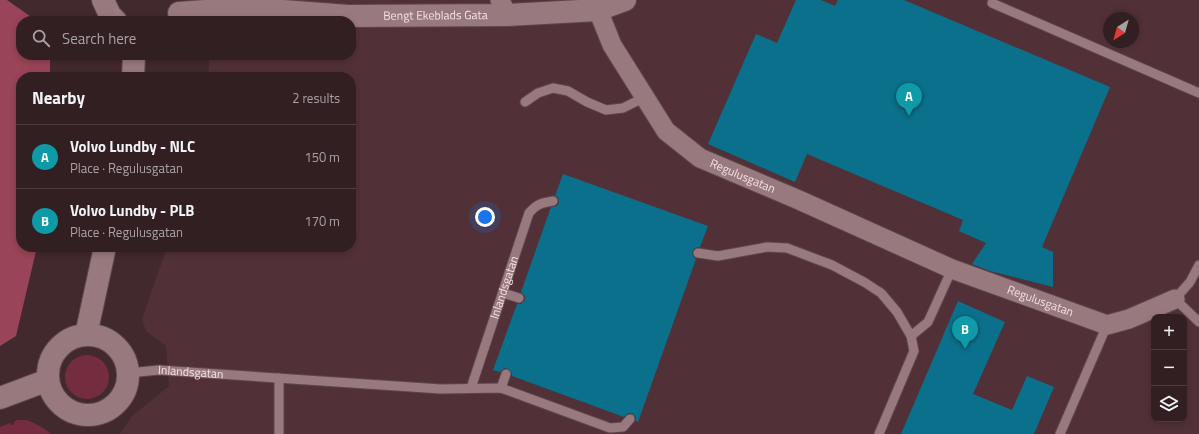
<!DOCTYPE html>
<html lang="en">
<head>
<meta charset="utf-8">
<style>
  :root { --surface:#321f22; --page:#3a272a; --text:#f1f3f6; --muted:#a8a2a5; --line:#4d3d40; --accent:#13cafb }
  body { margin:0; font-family:"Titillium Web",sans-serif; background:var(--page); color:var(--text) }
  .controls { position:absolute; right:12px; bottom:12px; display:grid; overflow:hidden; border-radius:8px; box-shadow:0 2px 6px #0003 }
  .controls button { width:36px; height:36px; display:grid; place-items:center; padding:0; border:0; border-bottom:1px solid var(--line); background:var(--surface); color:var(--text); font:20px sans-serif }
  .compass { position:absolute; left:1103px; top:12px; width:36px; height:36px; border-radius:50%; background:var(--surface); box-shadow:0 2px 6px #0003; rotate:217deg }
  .you { position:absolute; left:485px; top:217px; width:14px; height:14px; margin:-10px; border:3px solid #fff; border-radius:50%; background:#1a73e8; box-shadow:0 0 0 6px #1a73e833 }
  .badge { display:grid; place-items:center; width:26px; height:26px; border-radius:50%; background:var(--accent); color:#fff; font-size:13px; font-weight:700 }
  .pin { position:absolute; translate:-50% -33px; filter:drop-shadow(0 1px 2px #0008) }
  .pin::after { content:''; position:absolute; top:21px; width:14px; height:12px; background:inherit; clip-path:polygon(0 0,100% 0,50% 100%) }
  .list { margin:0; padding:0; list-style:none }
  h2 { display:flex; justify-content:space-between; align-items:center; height:52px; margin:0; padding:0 16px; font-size:17px }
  h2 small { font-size:13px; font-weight:400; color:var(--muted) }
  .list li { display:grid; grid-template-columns:26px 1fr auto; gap:12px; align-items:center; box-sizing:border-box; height:64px; padding:0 16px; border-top:1px solid var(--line) }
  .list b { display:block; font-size:15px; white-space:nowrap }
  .list p { margin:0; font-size:13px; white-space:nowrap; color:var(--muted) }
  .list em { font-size:13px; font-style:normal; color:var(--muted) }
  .icon { flex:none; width:22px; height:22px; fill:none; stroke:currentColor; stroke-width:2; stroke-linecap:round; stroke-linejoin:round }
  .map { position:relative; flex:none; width:1199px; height:434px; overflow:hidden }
  .search { position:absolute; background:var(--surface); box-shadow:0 2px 6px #0003; left:16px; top:16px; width:340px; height:44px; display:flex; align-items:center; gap:10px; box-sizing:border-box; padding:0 14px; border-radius:16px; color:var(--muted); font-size:15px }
  .panel { position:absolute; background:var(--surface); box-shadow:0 2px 6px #0003; left:16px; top:72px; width:340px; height:180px; border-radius:16px }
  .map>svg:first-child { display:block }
  .built { fill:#513137; fill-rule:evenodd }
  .green { fill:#742d3e }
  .forest { fill:#994458 }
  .building { fill:#0b708c }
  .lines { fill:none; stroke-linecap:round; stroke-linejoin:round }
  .service-casing { stroke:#5d474c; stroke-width:11 }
  .minor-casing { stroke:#5d474c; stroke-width:21 }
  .tertiary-casing { stroke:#5d474c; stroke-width:24 }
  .service { stroke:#98797e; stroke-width:9 }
  .minor { stroke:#98797e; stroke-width:19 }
  .tertiary { stroke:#98797e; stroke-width:22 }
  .labels { text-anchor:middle; stroke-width:3; stroke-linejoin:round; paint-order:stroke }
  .street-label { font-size:12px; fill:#f3e2e4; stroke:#42292e }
</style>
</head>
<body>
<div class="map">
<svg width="1199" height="434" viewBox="0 0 1199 434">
  <rect width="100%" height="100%" fill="#42292e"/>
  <!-- built -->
  <path class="built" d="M213,0H1199V434H120L131,417L169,386L166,346L146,331L142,319L167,247H351V77H208L210,55H351V21H212ZM1109,18H1133V42H1109ZM1154,317H1184V419H1154Z"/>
  <!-- green -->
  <g class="green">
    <circle cx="87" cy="377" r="22"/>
    <path d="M17,420H27L42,427L51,434H0V427L10,423L11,425L14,424V422Z"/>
  </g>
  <!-- forest -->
  <path class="forest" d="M0,0H7L37,21H21V55H50V77H21V247H37L16,336L0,346Z"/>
  <!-- building -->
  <g class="building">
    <path d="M796,0H821L835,6L838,0H904L1110,87L1042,247L1053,252V287L990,271L972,264L986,243L959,231L963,220L807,154L795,182L708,144L756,34L777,43Z"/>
    <path d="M563,174L708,226L700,247L695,248L692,252L693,256L696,259L638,422L636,421V417L632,413H628L624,417L512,376V373L508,369L505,368L500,372L493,370L517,304H521L525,300V296L521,292L551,207L557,206L559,203L558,197L555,196Z"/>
    <path d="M958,301L1005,322L973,394L1012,410L1027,376L1054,387L1034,434H901Z"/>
  </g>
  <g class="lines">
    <defs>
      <g id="service">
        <path d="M992,3L1199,93"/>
        <path d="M525,102L538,93L553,88L568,91L587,102L606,110L623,108L645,97"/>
        <path d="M698,253L718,256L767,247L787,248L832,265L864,282L881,293L897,312L911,336L914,351L879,434"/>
        <path d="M1199,265L1190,282L1175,299L1199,322"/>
        <path d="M503,293L519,298"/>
        <path d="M911,336L928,322L952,269"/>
        <path id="s1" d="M128,373L159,370L441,389L501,388L610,428L623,427L630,419"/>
        <path d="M279,378V434"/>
        <path id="s2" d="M471,388L529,213C537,204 541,203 553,201"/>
        <path d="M501,388L506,374"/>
        <path d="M1060,434L1107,325"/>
      </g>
      <g id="minor">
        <path d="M500,0L507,15"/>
        <path id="s3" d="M598,10L612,45L666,131L700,158L799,200L952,269L1107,325L1129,319L1175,299"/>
      </g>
      <g id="tertiary">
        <path d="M103,0L110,15L116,21"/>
        <path id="s4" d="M179,13L244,8L348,16L507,15L598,10L625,0"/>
        <path d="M133,77L134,55"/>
        <path d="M86,335L105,247"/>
        <circle cx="88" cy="375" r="40"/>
        <path d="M0,398L48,380"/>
      </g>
    </defs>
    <!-- service casing -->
    <use href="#service" class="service-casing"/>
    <!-- minor casing -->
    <use href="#minor" class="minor-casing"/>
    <!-- tertiary casing -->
    <use href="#tertiary" class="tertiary-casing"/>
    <!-- service -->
    <use href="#service" class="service"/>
    <!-- minor -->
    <use href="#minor" class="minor"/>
    <!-- tertiary -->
    <use href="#tertiary" class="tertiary"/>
  </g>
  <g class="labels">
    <!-- street labels -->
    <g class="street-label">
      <text dy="4" stroke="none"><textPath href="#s4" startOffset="257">Bengt Ekeblads Gata</textPath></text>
      <text dy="4" stroke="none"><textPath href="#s3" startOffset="229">Regulusgatan</textPath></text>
      <text dy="4" stroke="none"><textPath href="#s2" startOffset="106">Inlandsgatan</textPath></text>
      <text dy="4" stroke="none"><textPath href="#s3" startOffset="552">Regulusgatan</textPath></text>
      <text dy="4" stroke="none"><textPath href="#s1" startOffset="63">Inlandsgatan</textPath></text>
    </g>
  </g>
</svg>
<div class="controls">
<button>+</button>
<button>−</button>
<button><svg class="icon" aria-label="layers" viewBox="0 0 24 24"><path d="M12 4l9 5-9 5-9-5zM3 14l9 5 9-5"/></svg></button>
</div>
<svg class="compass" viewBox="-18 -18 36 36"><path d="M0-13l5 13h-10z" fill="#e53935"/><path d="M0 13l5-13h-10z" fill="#a8a2a5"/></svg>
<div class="you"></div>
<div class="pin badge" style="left:909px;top:116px;background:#0f9aa8">A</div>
<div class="pin badge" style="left:965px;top:349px;background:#0f9aa8">B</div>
<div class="search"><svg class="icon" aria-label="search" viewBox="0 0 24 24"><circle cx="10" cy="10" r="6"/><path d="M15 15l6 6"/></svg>Search here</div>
<section class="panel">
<h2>Nearby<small>2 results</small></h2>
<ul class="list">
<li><span class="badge" style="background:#0f9aa8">A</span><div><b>Volvo Lundby - NLC</b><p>Place · Regulusgatan</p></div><em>150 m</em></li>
<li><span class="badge" style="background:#0f9aa8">B</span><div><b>Volvo Lundby - PLB</b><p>Place · Regulusgatan</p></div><em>170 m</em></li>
</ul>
</section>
</div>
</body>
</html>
